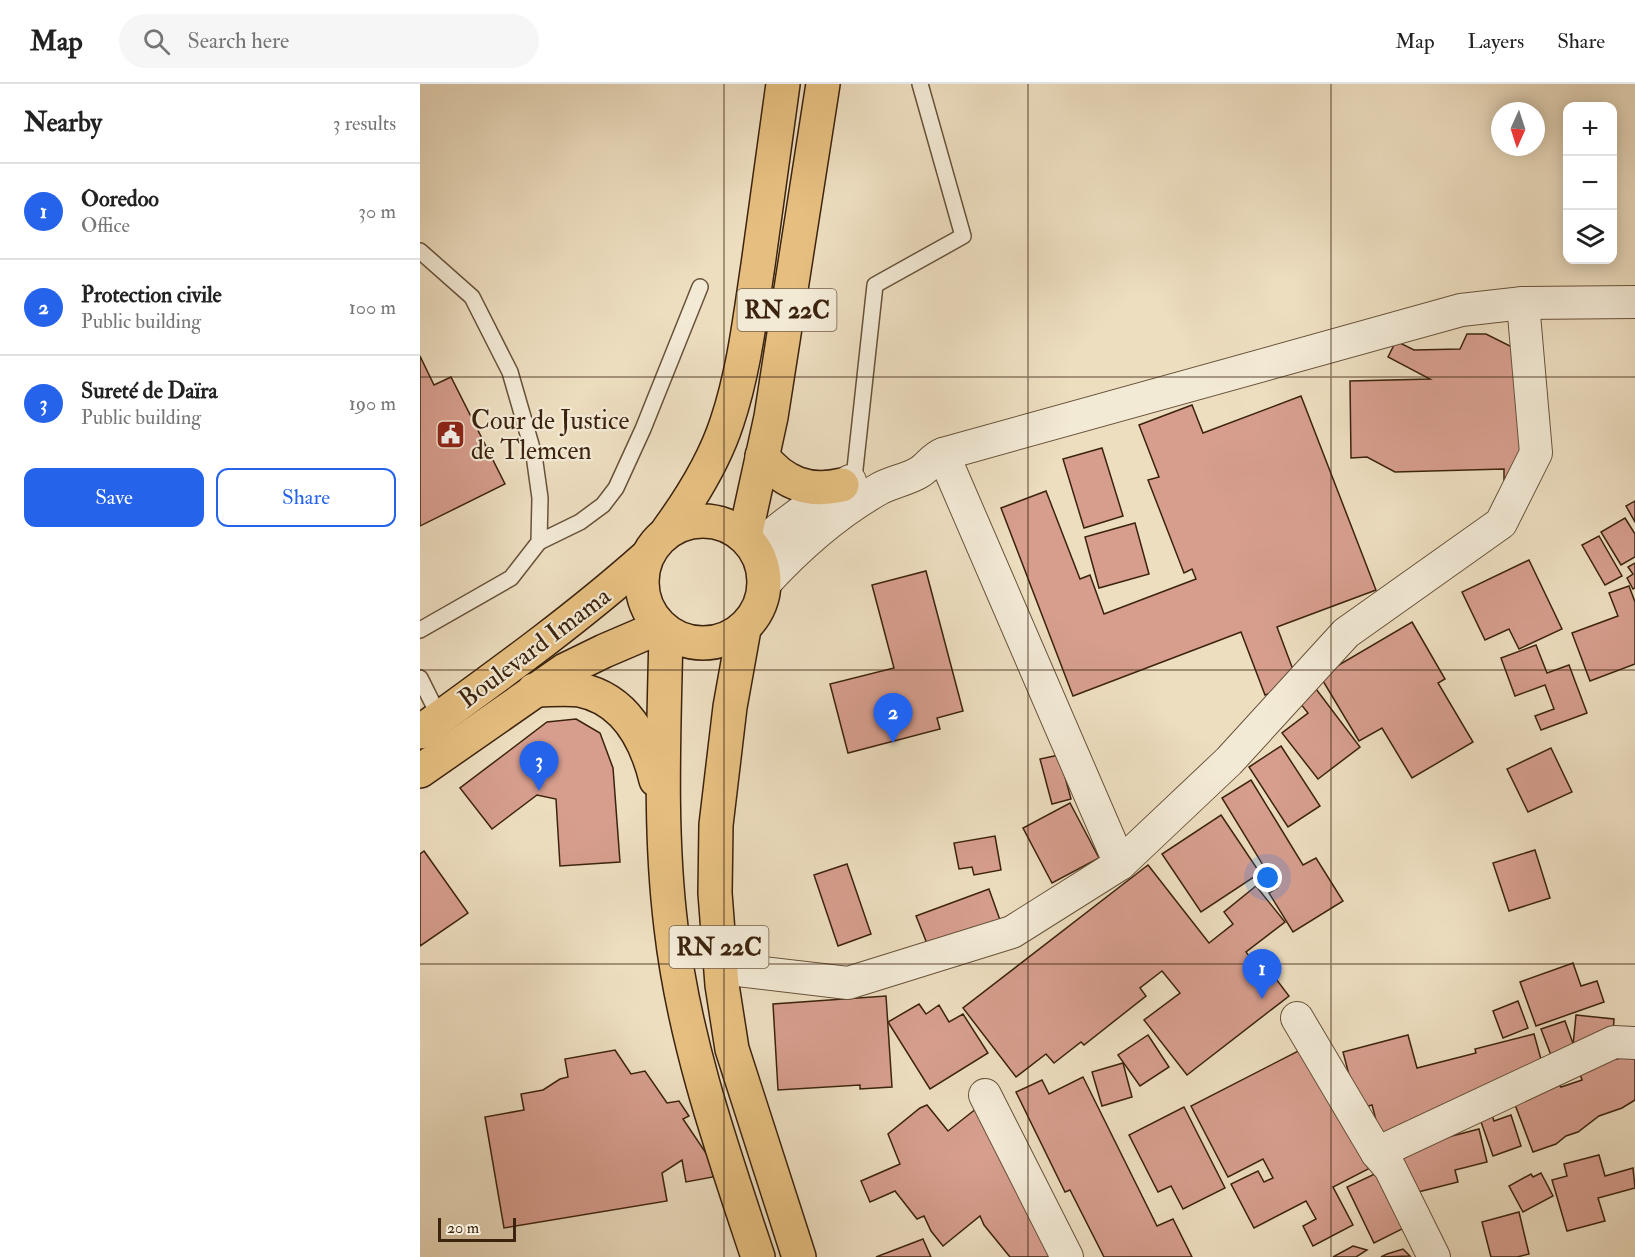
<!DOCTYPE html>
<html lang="en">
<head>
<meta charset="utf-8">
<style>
  :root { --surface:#fff; --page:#f6f6f6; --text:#222; --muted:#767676; --line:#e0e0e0; --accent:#2563eb }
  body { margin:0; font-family:"IM FELL Double Pica",serif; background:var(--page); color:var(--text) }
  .controls { position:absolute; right:18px; top:18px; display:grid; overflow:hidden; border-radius:12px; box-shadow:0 3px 15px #0003 }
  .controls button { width:54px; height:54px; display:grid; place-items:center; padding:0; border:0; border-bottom:2px solid var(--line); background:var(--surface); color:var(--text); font:30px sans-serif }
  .compass { position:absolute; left:1071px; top:18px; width:54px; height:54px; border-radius:50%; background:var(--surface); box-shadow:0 3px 15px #0003; rotate:183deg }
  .scale { position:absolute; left:18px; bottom:15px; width:78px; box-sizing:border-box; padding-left:6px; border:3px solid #3c230e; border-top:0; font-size:16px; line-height:21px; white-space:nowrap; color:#3c230e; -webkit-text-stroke:4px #f3ead6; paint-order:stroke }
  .you { position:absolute; left:848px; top:794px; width:21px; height:21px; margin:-15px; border:4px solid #fff; border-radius:50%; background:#1a73e8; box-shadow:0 0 0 9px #1a73e833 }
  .badge { display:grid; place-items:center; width:39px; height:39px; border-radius:50%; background:var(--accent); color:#fff; font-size:20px; font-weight:700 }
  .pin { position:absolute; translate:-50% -50px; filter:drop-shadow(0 2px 3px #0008) }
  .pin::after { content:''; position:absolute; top:32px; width:21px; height:18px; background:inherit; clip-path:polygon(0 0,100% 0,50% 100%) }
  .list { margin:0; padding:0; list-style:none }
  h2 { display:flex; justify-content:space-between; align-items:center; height:78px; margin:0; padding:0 24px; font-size:26px }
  h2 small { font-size:20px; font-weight:400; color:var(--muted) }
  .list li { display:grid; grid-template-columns:39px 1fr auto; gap:18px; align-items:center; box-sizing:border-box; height:96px; padding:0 24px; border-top:2px solid var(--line) }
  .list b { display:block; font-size:22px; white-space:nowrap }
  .list p { margin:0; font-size:20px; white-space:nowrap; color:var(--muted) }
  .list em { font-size:20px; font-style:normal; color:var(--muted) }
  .actions { display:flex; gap:12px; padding:18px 24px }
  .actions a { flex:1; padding:14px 0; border:2px solid var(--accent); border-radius:12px; text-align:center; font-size:21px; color:var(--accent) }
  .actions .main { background:var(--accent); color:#fff }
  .icon { flex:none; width:33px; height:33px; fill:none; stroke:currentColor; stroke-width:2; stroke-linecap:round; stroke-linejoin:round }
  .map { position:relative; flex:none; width:1215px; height:1173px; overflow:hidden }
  header { display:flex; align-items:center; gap:36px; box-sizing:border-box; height:84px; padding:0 30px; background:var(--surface); border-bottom:2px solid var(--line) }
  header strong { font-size:28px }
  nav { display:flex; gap:33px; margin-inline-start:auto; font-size:21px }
  .search { width:420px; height:54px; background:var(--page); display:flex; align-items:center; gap:15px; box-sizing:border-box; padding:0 21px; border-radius:33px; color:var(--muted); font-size:22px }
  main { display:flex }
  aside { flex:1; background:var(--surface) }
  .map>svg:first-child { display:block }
  .building { fill:#d79e8e; stroke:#3c230e; stroke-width:1.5 }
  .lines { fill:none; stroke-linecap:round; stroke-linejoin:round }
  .service-casing { stroke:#68523a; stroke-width:18 }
  .minor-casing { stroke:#68523a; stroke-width:34 }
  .primary-casing { stroke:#3c230e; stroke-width:36 }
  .trunk-casing { stroke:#3c230e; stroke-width:36 }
  .service { stroke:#f3ead6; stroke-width:15 }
  .minor { stroke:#f3ead6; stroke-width:32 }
  .primary { stroke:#e6bf80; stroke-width:33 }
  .trunk { stroke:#e6bf80; stroke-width:33 }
  .grid { fill:none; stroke:#3c230e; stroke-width:1.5; stroke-opacity:0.55 }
  .labels { text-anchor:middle; stroke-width:4.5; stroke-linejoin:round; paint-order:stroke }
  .shield { fill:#f3ead6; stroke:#735f4a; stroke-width:1.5 }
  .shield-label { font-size:24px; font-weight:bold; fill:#3c230e }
  .poi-label { font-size:26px; fill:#3c230e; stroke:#f3ead6; text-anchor:start }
  .street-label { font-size:26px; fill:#3c230e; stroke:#f3ead6 }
</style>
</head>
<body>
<header>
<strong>Map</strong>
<div class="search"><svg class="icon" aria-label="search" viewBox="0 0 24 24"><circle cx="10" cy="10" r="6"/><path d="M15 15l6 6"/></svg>Search here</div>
<nav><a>Map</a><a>Layers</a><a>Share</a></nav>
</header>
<main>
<aside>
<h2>Nearby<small>3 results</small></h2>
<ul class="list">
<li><span class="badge">1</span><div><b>Ooredoo</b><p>Office</p></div><em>30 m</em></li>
<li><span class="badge">2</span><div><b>Protection civile</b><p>Public building</p></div><em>100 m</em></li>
<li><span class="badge">3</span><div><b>Sureté de Daïra</b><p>Public building</p></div><em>190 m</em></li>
</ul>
<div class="actions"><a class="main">Save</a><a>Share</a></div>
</aside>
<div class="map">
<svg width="1215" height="1173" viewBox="0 0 1215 1173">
  <rect width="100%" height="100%" fill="#eddec0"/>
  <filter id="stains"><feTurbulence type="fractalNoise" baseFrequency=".00333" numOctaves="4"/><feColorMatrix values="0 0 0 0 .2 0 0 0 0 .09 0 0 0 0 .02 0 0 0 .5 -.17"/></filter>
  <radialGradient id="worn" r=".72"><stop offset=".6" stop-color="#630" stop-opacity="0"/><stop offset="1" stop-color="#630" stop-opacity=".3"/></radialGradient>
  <!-- building -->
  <g class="building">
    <path d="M1047,250H1066L1098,266L1100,366L1084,397V385L975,388L947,373L931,374L930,297L1010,295L968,273L976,257L994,266L1040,265Z"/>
    <path d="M0,272L14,301L31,293L85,400L0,442Z"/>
    <path d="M881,312L956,506L857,543L878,599L845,611L821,548L653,612L581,424L626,407L660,495L670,491L684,530L776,495L772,485L764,489L728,396L739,393L719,341L772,321L783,349Z"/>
    <path d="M682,364L703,432L664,444L643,375Z"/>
    <path d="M1215,417V438L1206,422Z"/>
    <path d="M1205,434L1215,450V473L1201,481L1181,448Z"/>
    <path d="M715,439L729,490L679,504L665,453Z"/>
    <path d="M1179,452L1202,492L1185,501L1162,461Z"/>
    <path d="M1109,476L1142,545L1099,565L1089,545L1065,556L1042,508Z"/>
    <path d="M1215,479V504L1213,505L1207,494L1213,490L1208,483Z"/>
    <path d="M506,487L543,627L517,634L520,645L428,669L410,600L474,584L452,501Z"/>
    <path d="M1209,502L1215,518V580L1170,597L1152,549L1198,532L1189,509Z"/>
    <path d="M992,538L1025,595L1018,599L1053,658L992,694L962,644L939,657L900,592Z"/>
    <path d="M1116,561L1127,589L1149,581L1167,629L1121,646L1115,632L1134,625L1125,601L1095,612L1081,574Z"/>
    <path d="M893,601L940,663L898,695L862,649L888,629L876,614Z"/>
    <path d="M156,635L180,649L193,684L200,778L140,782L136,715L117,711L72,745L40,704L127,638Z"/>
    <path d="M861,662L900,722L868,743L829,683Z"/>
    <path d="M1131,664L1152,708L1108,728L1087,685Z"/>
    <path d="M639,671L651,715L632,720L620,675Z"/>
    <path d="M831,696L883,781L896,774L923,817L873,848L849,809L857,804L802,714Z"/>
    <path d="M650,719L679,774L632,799L603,744Z"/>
    <path d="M801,731L840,789L781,828L742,770Z"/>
    <path d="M575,752L581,786L554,791L552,783L539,785L534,759Z"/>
    <path d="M1115,766L1130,814L1089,827L1073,779Z"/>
    <path d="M4,767L48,829L0,862V770Z"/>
    <path d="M427,780L451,850L418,862L394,791Z"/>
    <path d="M728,781L789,859L813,840L804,828L836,802L865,838L826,868L841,888L847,883L869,912L767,991L724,936L760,909L742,887L720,904L726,912L664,961L661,958L634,979L626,970L596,993L543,924Z"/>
    <path d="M569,805L580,836L508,862L496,832Z"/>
    <path d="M1153,879L1161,902L1177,897L1184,918L1116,942L1100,898Z"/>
    <path d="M466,912L472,1003L440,1005V1001L358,1006L353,920Z"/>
    <path d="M1098,917L1108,944L1083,954L1073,927Z"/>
    <path d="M499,920L506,930L519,921L529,938L543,930L568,969L510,1005L468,938Z"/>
    <path d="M1156,931L1194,935L1192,965L1153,961Z"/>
    <path d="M1145,937L1160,979L1137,987L1121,945Z"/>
    <path d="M1114,950L1124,986L962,1059L952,1021L938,1025L923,968L988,951L997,984L1056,969L1055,965Z"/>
    <path d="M728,951L749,983L720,1002L698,971Z"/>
    <path d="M890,961L954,1082L913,1103L933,1141L893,1162L883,1142L896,1135L886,1117L834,1144L811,1100L838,1087L844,1098L853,1094L843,1075L808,1093L771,1022Z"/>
    <path d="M195,966L211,990L225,987L247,1019L259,1017L269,1032L263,1035L290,1075L293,1093L266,1098L262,1076L242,1089L247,1117L84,1144L65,1033L104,1026L101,1010L123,1006L140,995L148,993L145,975Z"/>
    <path d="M1192,968L1197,975L1215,968V1016L1202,1024L1179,1032L1158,1048L1146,1052L1136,1060L1113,1068L1094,1018L1134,994L1141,1003L1162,996L1158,984Z"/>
    <path d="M703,979L712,1013L682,1022L672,988Z"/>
    <path d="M663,993L737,1142L753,1135L772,1173H684L650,1106L645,1108L596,1008L622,996L629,1010Z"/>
    <path d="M507,1021L528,1047L557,1024L649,1173H590L564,1141L560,1132L523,1162L511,1147L504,1132L497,1135L475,1107L450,1118L441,1097L480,1080L468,1050L500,1024Z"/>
    <path d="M764,1023L805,1104L763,1125L751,1102L738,1108L709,1051Z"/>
    <path d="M1072,1031L1074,1037L1091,1031L1101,1062L1073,1072L1060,1035Z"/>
    <path d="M1059,1045L1067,1078L1035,1086L1038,1098L990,1110L978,1066Z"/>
    <path d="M1179,1071L1185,1092L1213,1084L1215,1104L1178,1114L1185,1137L1147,1147L1132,1096L1147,1092L1144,1080Z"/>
    <path d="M961,1087L988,1142L954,1159L927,1103Z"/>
    <path d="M1121,1089L1133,1112L1103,1128L1089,1102L1111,1090L1113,1093Z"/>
    <path d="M1099,1128L1109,1170L1097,1173H1071L1062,1138Z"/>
    <path d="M503,1155L511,1173H456Z"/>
    <path d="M933,1162L947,1166L936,1173H913Z"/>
    <path d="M983,1165L990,1172L961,1173L967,1170Z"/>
  </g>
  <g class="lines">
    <defs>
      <g id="service">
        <path d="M0,167L52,213L90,288L114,371L120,414L119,458L91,494L0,546"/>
        <path d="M434,394L455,201L543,152L500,0"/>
        <path d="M119,458L160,438L183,421L196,404L223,345L280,203"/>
        <path d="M0,594L20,634"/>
      </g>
      <g id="minor">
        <path d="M523,370L700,780"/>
        <path d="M335,465C365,439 395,416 430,397"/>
        <path d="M345,499C379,462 415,430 459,405C471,398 486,396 498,389C508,384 512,374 523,370L1041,226L1103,219L1215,218"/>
        <path d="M301,884L428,899L592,848L700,780L809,677L926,549L1081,439L1116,369L1103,219"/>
        <path d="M877,934L957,1069L970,1084L1014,1173"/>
        <path d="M565,1011L647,1173"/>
        <path d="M957,1069L1194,958L1215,959"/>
      </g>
      <g id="primary">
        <path d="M0,648C77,592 154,537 225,474"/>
        <path d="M0,687L145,586L184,567L240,543"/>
      </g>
      <g id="trunk">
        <path d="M342,372C363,399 389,409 422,401"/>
        <circle cx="283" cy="498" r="61"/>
        <path d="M248,446C272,413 294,378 307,338C324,287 330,234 338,181C346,121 355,60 363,0"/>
        <path d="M325,452L351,333L403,0"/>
        <path d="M324,545L310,623L296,741L295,809L302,901L312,965L379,1173"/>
        <path d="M246,548C244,647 239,745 251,843C264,957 302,1065 338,1173"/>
        <path d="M114,606C129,606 145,604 160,606C205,615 226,655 236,696"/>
      </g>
    </defs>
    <!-- service casing -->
    <use href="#service" class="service-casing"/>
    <!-- minor casing -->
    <use href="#minor" class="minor-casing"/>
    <!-- primary casing -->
    <use href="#primary" class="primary-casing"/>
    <!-- trunk casing -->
    <use href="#trunk" class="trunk-casing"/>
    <!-- service -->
    <use href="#service" class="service"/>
    <!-- minor -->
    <use href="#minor" class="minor"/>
    <!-- primary -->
    <use href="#primary" class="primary"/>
    <!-- trunk -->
    <use href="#trunk" class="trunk"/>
  </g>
  <!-- grid -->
  <path class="grid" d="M304,0V1173M608,0V1173M911,0V1173M0,293H1215M0,586H1215M0,880H1215"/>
  <!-- icons -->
  <defs>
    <symbol id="civic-square" viewBox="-11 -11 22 22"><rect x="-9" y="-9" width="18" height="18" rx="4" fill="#8f2418" stroke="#f3ead6"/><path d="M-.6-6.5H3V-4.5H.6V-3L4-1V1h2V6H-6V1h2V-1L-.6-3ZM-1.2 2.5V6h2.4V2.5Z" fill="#fff"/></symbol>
  </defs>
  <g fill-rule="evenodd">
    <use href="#civic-square" x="14" y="334" width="33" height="33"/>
  </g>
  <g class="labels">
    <!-- shield labels -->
    <g class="shield">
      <rect x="317.5" y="205" width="99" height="42" rx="4.5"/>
      <rect x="249.5" y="842" width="99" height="42" rx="4.5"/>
    </g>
    <g class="shield-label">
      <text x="367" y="234">RN 22C</text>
      <text x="299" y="871">RN 22C</text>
    </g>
    <!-- poi labels -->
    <g class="poi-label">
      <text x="51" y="345">Cour de Justice<tspan x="51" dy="30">de Tlemcen</tspan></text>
    </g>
    <!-- street labels -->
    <g class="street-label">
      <text transform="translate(114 563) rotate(-37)" y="9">Boulevard Imama</text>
    </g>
  </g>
  <rect width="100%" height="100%" filter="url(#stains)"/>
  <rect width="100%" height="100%" fill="url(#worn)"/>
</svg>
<div class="controls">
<button>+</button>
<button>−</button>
<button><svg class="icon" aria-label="layers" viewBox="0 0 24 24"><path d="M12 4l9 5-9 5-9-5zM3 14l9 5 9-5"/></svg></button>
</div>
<svg class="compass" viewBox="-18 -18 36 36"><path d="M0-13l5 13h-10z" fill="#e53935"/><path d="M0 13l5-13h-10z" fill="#767676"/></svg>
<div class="scale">20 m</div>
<div class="you"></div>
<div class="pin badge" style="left:842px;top:915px">1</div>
<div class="pin badge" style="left:473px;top:659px">2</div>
<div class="pin badge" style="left:119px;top:707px">3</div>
</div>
</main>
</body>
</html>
